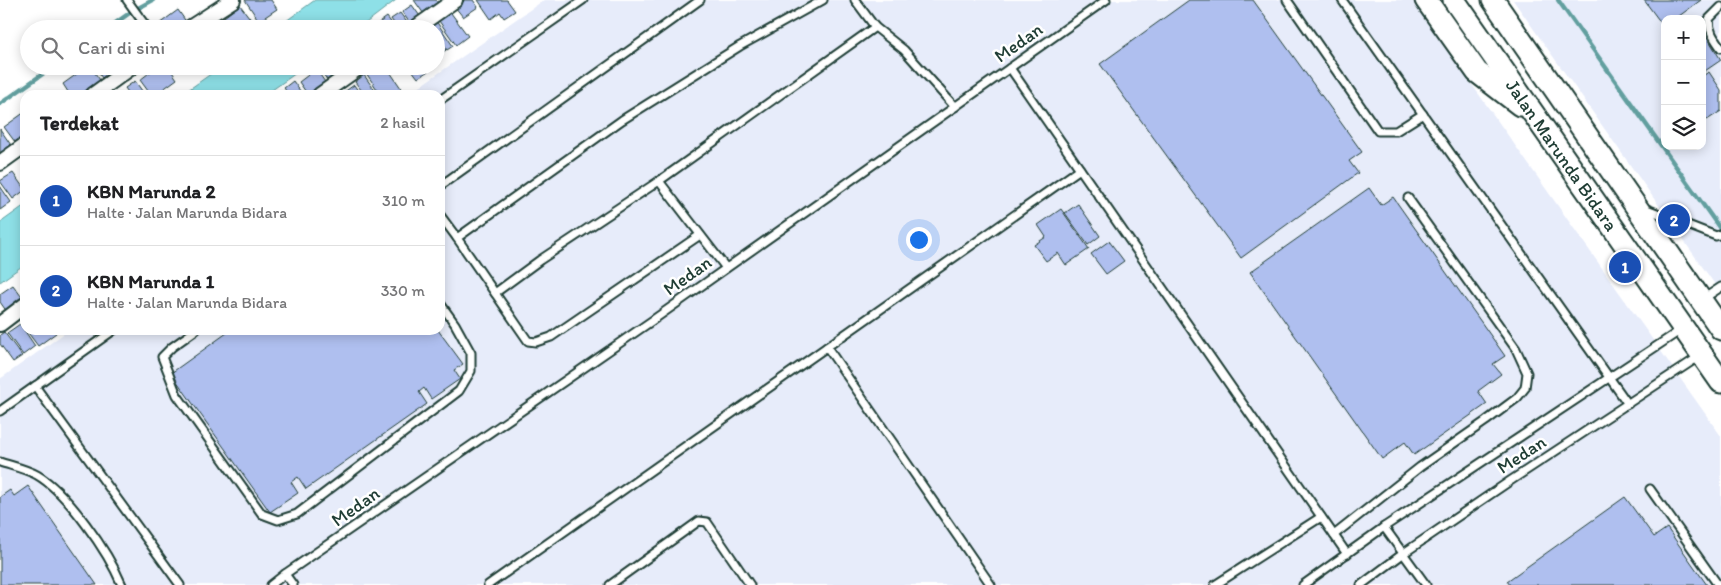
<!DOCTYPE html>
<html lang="id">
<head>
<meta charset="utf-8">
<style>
  :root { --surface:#fff; --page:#f2f2f2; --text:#202124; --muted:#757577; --line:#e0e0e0; --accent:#b45309 }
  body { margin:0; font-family:Itim,sans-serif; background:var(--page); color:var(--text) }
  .controls { position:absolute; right:15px; top:15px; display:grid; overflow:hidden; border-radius:10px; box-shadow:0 2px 12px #0003 }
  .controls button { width:45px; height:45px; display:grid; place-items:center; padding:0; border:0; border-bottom:1px solid var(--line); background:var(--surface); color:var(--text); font:25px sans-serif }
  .you { position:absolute; left:918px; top:239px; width:18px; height:18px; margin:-12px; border:4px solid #fff; border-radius:50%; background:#1a73e8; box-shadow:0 0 0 8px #1a73e833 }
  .badge { display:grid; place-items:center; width:32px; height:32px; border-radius:50%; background:var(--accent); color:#fff; font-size:16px; font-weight:700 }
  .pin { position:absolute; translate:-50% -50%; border:2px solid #fff; box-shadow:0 1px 5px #0006 }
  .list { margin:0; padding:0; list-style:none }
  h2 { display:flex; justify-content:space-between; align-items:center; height:65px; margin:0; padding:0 20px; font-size:21px }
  h2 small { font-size:16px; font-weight:400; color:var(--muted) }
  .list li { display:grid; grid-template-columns:32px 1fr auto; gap:15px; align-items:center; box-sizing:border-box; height:90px; padding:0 20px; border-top:1px solid var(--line) }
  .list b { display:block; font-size:19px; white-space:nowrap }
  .list p { margin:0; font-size:16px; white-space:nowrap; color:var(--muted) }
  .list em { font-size:16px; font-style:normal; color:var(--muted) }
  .icon { flex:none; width:28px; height:28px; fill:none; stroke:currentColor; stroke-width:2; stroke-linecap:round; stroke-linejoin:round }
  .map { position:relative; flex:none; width:1721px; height:585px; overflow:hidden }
  .search { position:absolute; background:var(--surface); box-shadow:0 2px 12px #0003; left:20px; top:20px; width:425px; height:55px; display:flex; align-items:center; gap:12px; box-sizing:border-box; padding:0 18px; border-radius:28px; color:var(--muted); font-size:19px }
  .panel { position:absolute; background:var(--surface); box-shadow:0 2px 12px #0003; left:20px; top:90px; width:425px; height:245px; border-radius:15px }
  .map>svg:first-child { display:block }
  .built { fill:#e7ecfa; fill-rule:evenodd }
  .water { fill:#8ee0e7; stroke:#629f9f }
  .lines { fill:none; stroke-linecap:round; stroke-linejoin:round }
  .stream { stroke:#629f9f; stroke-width:4.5 }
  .building { fill:#afbfef; stroke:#1f3d34 }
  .lane-casing { stroke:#1f3d34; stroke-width:11 }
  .street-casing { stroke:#1f3d34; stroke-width:18 }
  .primary-casing { stroke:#1f3d34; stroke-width:25 }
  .lane { stroke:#fff; stroke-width:7 }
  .street { stroke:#fff; stroke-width:14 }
  .primary { stroke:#fff; stroke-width:21 }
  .labels { text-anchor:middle; stroke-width:5; stroke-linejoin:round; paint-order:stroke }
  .street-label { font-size:19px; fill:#1f3d34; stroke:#fff }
</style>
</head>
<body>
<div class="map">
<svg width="1721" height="585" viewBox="0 0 1721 585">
  <rect width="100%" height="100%" fill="#fff"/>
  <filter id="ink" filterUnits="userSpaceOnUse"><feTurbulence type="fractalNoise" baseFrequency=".02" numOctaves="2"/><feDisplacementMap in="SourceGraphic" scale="10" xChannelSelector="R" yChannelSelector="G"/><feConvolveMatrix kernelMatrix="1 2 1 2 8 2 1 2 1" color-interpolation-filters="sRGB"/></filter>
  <g filter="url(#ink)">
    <!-- built -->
    <g class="built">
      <path d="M544,0H1412L1721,436V585H0V379L69,330H440V95H407Z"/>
      <path d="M1513,0H1721V293ZM1665,19H1702V146H1665Z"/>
    </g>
    <!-- water -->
    <g class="water">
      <path d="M315,0H396L358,29H275Z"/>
      <path d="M222,66H306L265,95H181Z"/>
      <path d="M25,205V264L0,282V223Z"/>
    </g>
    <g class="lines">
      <!-- stream -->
      <g class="stream">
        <path d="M1558,0L1721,230"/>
        <path d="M107,29L131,12L153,0"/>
        <path d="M0,104L54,66"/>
      </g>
    </g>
    <!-- building -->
    <g class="building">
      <path d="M245,0H271L277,9L259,21Z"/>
      <path d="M414,0H436L441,7L426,17Z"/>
      <path d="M465,0H473L478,7L463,17L455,7Z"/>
      <path d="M478,0H507L515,11L504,18L500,12L491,19Z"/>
      <path d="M1189,0H1253L1362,152L1349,161L1358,173L1241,258L1100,64Z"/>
      <path d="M1644,0H1701L1675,19H1665L1664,27Z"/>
      <path d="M240,5L255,25L250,29H227L220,20Z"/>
      <path d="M412,5L422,19L412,26L402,12Z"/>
      <path d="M178,10L187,23L179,29H162L159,24Z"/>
      <path d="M400,13L412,29H398L391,19Z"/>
      <path d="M451,13L468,36L456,45L439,21Z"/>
      <path d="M387,17L396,29H379L376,25Z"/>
      <path d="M219,20L224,29H207Z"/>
      <path d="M436,21L453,46L447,50L436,35V29H432L430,26Z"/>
      <path d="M436,37L446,50L439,55L436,50Z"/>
      <path d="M1707,37L1721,60L1702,73V40Z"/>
      <path d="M88,66H90L100,80L80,95H70L63,84Z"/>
      <path d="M94,66H118L102,78Z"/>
      <path d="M158,66H168L177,79L155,95H151L140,80Z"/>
      <path d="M318,66H339L343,73L329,83Z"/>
      <path d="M375,66H386L401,88L391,95H381L366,73Z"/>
      <path d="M409,66H424L428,71L418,78Z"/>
      <path d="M316,69L327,85L313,95H308L299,82Z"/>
      <path d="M1709,72L1721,90V111L1707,120L1702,113V76Z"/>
      <path d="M364,75L378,95H365L355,82Z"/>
      <path d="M135,81L145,95H130L125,88Z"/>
      <path d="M293,81L303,95H289L284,88Z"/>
      <path d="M354,85L361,95H340Z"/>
      <path d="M25,112V135L15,142L4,127Z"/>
      <path d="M0,129L13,148L0,157Z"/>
      <path d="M13,173L25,190L13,199L0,181Z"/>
      <path d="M0,186L11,202L0,210Z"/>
      <path d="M1369,188L1381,205L1393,197L1505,356L1493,364L1501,374L1478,391L1487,404L1414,455L1405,442L1382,459L1250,272Z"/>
      <path d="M1078,204L1100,236L1088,245L1065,213Z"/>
      <path d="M1061,209L1089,249L1066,265L1058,253L1046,261L1034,245L1046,237L1038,225Z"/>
      <path d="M1109,241L1124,261L1106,274L1091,254Z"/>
      <path d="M13,285L24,300L7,312L0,302V294Z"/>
      <path d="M20,324L35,346L23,355L7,333Z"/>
      <path d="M26,330H54L56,333L38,346Z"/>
      <path d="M231,330H438L463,364L454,370L460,379L431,399L424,388L419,392L427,404L306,489L298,477L291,482L298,493L270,512L171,373Z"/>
      <path d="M4,332L22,356L13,362L0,344V335Z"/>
      <path d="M28,486L97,585H0V497L10,490L14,496Z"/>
      <path d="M1625,497L1654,537L1667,528L1707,585H1510L1507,581Z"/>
    </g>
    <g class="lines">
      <defs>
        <g id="lane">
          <path d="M127,0L148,29"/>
          <path d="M855,0L875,27L904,50L955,107"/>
          <path d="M1287,0L1378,131H1396L1423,114"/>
          <path d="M1342,0L1628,404"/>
          <path d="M1721,7L1709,19C1709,32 1714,38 1721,48"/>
          <path d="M1010,68L1347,554"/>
          <path d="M440,100L583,0"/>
          <path d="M659,181L875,27"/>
          <path d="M440,186L700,0"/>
          <path d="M1644,208L1716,236L1721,234"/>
          <path d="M440,215L457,238"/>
          <path d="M700,235L551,337L536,342L528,341L457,238L622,120L740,46L823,0"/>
          <path d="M495,293L540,260L659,181L726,268"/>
          <path d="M1703,299L1721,287"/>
          <path d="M196,330L172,347L162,357L177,395L262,514L278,520L297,514L459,391L471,371V353L455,324L440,303"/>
          <path d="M827,347L991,585"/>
          <path d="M35,386L180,585"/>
          <path d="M0,411L114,330"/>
          <path d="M0,462C12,466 26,469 37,475C68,493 108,552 122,585"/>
          <path d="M1650,489L1718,585"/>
          <path d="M1384,527L1426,585"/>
          <path d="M1334,535L1420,467L1486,421L1517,398L1525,388L1527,373L1516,349L1408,198"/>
          <path d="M271,585L285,574"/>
          <path d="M293,585L285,574L653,320L1106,0"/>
          <path d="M488,585L1080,169"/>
          <path d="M610,585L699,521L707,522L750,585"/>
          <path d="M1215,585L1321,517"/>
          <path d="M1303,585L1384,527L1681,330"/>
          <path d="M1361,585L1404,553L1510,481L1700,356"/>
        </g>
        <g id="street">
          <path d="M188,29L233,0"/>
          <path d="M414,29L455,0"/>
          <path d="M93,95L133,66"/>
          <path d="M320,95L361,66"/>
          <path d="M0,163L25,145"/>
          <path d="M0,324L25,305"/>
        </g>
        <g id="primary">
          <path d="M1426,0L1477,72L1520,105"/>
          <path id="s1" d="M1454,0L1721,382"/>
          <path d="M1493,0L1721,329"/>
        </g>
      </defs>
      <!-- lane casing -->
      <use href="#lane" class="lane-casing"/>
      <!-- street casing -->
      <use href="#street" class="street-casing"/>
      <!-- primary casing -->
      <use href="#primary" class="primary-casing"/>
      <!-- lane -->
      <use href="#lane" class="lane"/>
      <!-- street -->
      <use href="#street" class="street"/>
      <!-- primary -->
      <use href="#primary" class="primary"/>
    </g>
  </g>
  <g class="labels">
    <!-- street labels -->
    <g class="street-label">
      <text transform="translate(1018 42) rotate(-35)" y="7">Medan</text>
      <text dy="7" stroke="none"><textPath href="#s1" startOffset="189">Jalan Marunda Bidara</textPath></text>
      <text transform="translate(687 275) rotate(-35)" y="7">Medan</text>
      <text transform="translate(1521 454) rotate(-33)" y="7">Medan</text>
      <text transform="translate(355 506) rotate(-35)" y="7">Medan</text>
    </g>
  </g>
</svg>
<div class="controls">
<button>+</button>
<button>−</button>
<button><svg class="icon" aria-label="layers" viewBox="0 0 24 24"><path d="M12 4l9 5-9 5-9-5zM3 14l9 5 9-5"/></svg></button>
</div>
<div class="you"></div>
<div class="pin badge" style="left:1625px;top:267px;background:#1a4fb4">1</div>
<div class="pin badge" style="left:1674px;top:220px;background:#1a4fb4">2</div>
<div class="search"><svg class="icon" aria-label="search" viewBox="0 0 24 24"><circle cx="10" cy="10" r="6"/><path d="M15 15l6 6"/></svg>Cari di sini</div>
<section class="panel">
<h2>Terdekat<small>2 hasil</small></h2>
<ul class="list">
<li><span class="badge" style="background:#1a4fb4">1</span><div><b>KBN Marunda 2</b><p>Halte · Jalan Marunda Bidara</p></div><em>310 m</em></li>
<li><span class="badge" style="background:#1a4fb4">2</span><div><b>KBN Marunda 1</b><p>Halte · Jalan Marunda Bidara</p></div><em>330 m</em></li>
</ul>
</section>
</div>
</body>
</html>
